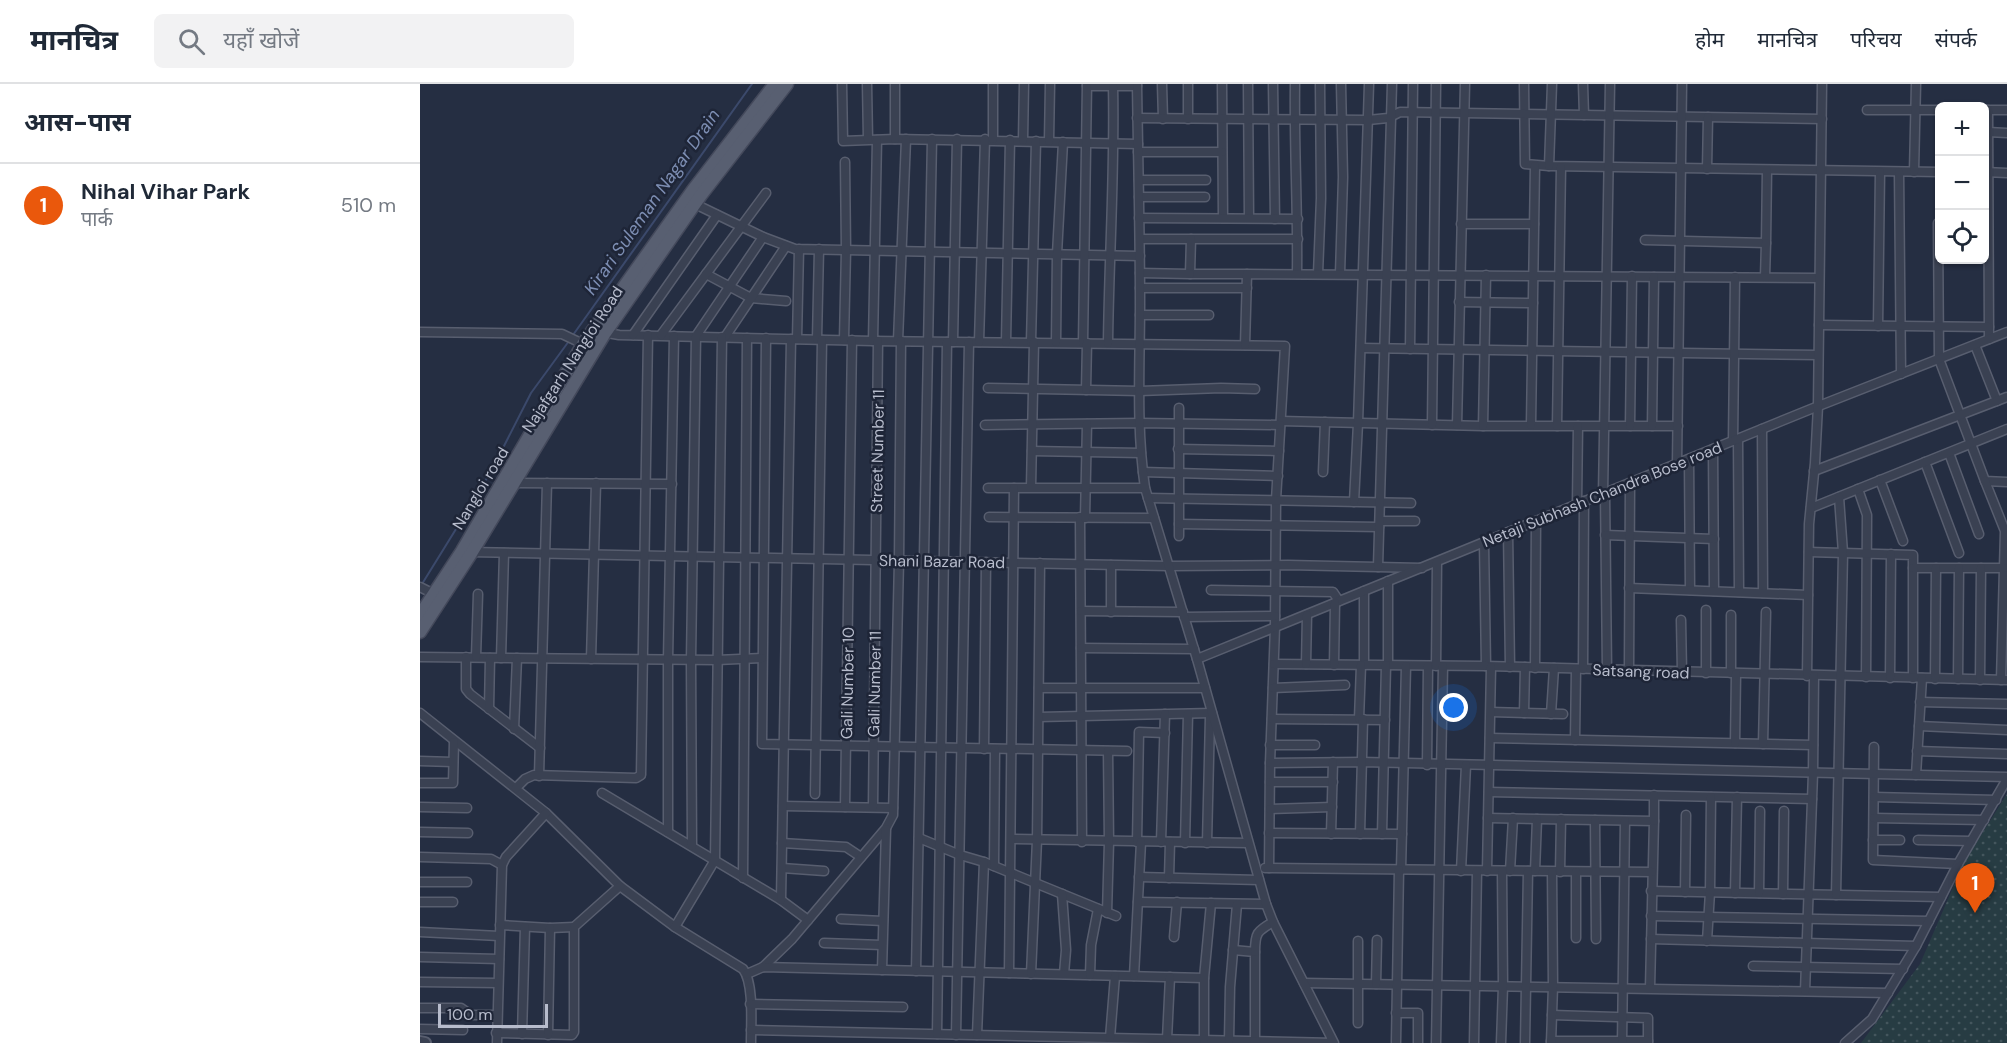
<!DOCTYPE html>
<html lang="hi">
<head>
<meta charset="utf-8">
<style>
  :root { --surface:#fff; --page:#f2f2f3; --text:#1f2937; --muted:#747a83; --line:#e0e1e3; --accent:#ea580c }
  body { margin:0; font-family:"DM Sans","Noto Sans Devanagari",sans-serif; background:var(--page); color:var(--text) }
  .controls { position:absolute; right:18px; top:18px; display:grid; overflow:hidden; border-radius:9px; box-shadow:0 2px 4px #0004 }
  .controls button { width:54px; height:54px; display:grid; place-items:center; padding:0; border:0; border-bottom:2px solid var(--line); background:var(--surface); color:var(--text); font:30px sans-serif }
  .scale { position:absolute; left:18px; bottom:15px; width:110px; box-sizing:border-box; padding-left:6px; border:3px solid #b7bccc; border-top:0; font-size:16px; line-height:21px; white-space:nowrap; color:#b7bccc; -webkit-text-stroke:4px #1e2537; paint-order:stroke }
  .you { position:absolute; left:1034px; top:624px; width:21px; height:21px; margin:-15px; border:4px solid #fff; border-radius:50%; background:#1a73e8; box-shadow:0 0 0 9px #1a73e833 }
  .badge { display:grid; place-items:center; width:39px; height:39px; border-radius:50%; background:var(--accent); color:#fff; font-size:20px; font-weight:700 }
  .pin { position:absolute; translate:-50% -50px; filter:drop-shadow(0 2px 3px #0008) }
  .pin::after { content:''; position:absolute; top:32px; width:21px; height:18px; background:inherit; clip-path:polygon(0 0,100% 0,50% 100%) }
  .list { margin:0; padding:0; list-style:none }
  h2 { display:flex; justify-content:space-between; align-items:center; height:78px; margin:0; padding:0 24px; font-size:26px }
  h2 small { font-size:20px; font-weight:400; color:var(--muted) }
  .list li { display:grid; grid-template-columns:39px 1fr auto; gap:18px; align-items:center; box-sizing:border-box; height:84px; padding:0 24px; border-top:2px solid var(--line) }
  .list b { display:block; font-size:22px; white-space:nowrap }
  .list p { margin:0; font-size:20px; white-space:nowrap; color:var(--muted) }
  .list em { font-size:20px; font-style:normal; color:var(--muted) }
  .icon { flex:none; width:33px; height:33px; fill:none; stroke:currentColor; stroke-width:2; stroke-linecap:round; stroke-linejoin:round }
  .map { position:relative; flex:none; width:1587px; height:959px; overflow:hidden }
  header { display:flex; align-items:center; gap:36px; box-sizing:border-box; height:84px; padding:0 30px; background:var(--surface); border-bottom:2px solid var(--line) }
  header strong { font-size:28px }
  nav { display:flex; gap:33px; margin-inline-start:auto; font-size:21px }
  .search { width:420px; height:54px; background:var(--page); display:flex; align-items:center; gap:15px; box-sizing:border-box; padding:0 21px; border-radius:9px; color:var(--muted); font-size:22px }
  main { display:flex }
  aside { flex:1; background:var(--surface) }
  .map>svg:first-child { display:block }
  .park { fill:url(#park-dots) }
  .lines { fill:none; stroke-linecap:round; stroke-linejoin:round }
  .stream { stroke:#3b496b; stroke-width:2 }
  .minor-casing { stroke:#585e6f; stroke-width:11 }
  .tertiary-casing { stroke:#585e6f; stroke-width:14 }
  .primary-casing { stroke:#44495b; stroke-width:15 }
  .minor { stroke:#3a4152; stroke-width:8 }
  .tertiary { stroke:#3a4152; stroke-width:10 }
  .primary { stroke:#585f71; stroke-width:12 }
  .labels { text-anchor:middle; stroke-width:5; stroke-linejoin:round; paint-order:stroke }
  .street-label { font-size:16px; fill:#b7bccc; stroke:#1e2537 }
  .water-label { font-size:18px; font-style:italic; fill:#7d8eb3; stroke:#1e2537 }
</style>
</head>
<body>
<header>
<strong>मानचित्र</strong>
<div class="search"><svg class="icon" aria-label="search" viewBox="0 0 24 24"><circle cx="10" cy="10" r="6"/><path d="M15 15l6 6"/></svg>यहाँ खोजें</div>
<nav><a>होम</a><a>मानचित्र</a><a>परिचय</a><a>संपर्क</a></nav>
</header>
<main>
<aside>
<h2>आस-पास<small></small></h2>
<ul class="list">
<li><span class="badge">1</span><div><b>Nihal Vihar Park</b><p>पार्क</p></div><em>510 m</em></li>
</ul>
</aside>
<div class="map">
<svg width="1587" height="959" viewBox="0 0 1587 959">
  <defs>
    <pattern id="park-dots" width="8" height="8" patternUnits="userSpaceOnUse" patternTransform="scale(1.5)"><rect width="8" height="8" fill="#273c43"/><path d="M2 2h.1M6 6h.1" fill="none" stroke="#44565d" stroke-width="1.8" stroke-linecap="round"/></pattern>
  </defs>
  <rect width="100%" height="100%" fill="#252e42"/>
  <!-- park -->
  <path class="park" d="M1587,710V959H1441L1500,880L1544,778Z"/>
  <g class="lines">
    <!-- stream -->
    <g class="stream">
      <path d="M153,251L332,0"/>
      <path d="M84,362L111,309L149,257"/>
      <path d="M2,500L62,403L81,368"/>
    </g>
    <defs>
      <g id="minor">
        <path d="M422,0L423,57L475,55L718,60"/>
        <path d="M447,0L448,55"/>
        <path d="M573,0V55"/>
        <path d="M742,0L743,35"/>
        <path d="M768,0V35"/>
        <path d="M802,0L803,134"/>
        <path d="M828,0L829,134"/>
        <path d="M853,0L855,135"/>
        <path d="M875,0C874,64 878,126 877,190"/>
        <path d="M1104,0L1105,80L1129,82L1520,88"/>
        <path d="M1163,0L1164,31"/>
        <path d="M667,2H717"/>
        <path d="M1447,26H1520"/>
        <path d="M1565,26H1587"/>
        <path d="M1568,26L1569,255"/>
        <path d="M717,34L948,36L968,34L980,28L1402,35"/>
        <path d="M1568,48L1587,49"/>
        <path d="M475,55V0"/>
        <path d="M603,56L604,0"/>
        <path d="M629,57L630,0"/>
        <path d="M718,68H802"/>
        <path d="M1129,82L1132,0"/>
        <path d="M1287,85L1288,33"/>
        <path d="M1479,88L1481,290"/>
        <path d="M1494,88L1496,0"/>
        <path d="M1565,88L1587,89"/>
        <path d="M719,96H786"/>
        <path d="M719,113H785"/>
        <path d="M275,120L343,153L375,165L720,172"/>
        <path d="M719,134L878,135"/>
        <path d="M1518,139L1519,275L1565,397L1587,398"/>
        <path d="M1041,140H1114"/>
        <path d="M720,155H878"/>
        <path d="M771,155L770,190H827"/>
        <path d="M1225,156L1346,159L1347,86"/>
        <path d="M720,189L770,190"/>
        <path d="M286,190L331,214L366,217"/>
        <path d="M898,190L901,114L900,0"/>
        <path d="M920,190L923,93L921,0"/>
        <path d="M1345,193L1346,159"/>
        <path d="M720,204H827"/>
        <path d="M1039,218L1113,219"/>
        <path d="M720,231H789"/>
        <path d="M1399,241L1569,243"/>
        <path d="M1458,242L1460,88"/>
        <path d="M0,248L142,250L163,260"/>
        <path d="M182,248L199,251L453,257L865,262L856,416L855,543L850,679L849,784"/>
        <path d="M213,251L297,131"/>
        <path d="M241,251L346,109"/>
        <path d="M305,253L366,162"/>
        <path d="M346,254L342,660L707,667"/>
        <path d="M377,255L379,165"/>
        <path d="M397,255L399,165"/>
        <path d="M424,256L426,166L425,78"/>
        <path d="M453,257L457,56"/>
        <path d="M478,257L486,55"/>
        <path d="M533,258L537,55"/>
        <path d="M559,258L565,55"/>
        <path d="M586,258L590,56"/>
        <path d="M611,258L616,57"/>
        <path d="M636,258L637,170L643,58"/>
        <path d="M663,259L667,0"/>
        <path d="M688,259C689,173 695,87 693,2"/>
        <path d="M825,261L827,190L1399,194"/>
        <path d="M1555,261L1577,317"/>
        <path d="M941,264L1398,271"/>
        <path d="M990,265L993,0"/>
        <path d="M568,304L720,307L801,304L835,305"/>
        <path d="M666,306L667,259"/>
        <path d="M759,324V452"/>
        <path d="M861,337L1063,342H1258"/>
        <path d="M565,341L720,339L860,341"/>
        <path d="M1012,341L1016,0"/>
        <path d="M1037,341L1045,0"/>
        <path d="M1111,341L1115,82"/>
        <path d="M1063,342L1066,191"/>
        <path d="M1137,342L1141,83"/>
        <path d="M1210,342L1212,192"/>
        <path d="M1232,342L1234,193"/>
        <path d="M1342,345L1343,509"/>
        <path d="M1318,355L1319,508"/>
        <path d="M1313,357L1315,193"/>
        <path d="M758,365L859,367"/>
        <path d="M1293,365L1294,507"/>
        <path d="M612,367L721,369"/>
        <path d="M1529,369L1559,450"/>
        <path d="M1269,375L1270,506"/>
        <path d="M1505,378L1539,469"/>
        <path d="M1257,380L1262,0"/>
        <path d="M1394,387L1587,313"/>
        <path d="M723,388L858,392"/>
        <path d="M903,388L905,338"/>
        <path d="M1460,396L1483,457"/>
        <path d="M1565,397L1585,447L1581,596"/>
        <path d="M94,399L252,400"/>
        <path d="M611,403L614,258"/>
        <path d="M568,404H725"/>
        <path d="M1438,405L1447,431L1446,593"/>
        <path d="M1185,409L1187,586"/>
        <path d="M1183,410L1190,0"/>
        <path d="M728,414L991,419"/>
        <path d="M934,418L938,339L949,0"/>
        <path d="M1157,420L1158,342"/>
        <path d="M1391,424L1587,345"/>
        <path d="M569,433L734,434"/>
        <path d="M660,433L662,758"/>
        <path d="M665,434L667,340"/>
        <path d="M960,437H995"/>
        <path d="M759,440L959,443"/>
        <path d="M1088,448L1090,583"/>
        <path d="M1185,451L1294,455"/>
        <path d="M1064,459L1066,582"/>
        <path d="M49,468L749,482L868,481L1002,484"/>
        <path d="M1389,468L1493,471V594"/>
        <path d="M691,481V528"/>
        <path d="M958,483L972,0"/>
        <path d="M1493,484H1584"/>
        <path d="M968,497V581"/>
        <path d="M0,503L14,510"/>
        <path d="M1209,504L1388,511"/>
        <path d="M791,506L913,508L919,517"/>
        <path d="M944,507V581"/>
        <path d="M661,527L763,528"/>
        <path d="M1311,531V589"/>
        <path d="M764,533L855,532"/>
        <path d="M1261,536L1262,588"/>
        <path d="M661,564L774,565"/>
        <path d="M0,573L297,576L342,574"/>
        <path d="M46,573V605L50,610L120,664"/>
        <path d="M56,573L58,510"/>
        <path d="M81,574L84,469"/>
        <path d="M171,575L176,399"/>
        <path d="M777,575L1391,325L1587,248"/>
        <path d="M854,580L1066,582L1587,596"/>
        <path d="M886,580L887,531"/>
        <path d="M914,581L915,519"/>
        <path d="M1016,582L1017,478"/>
        <path d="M1115,584L1116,437"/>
        <path d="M1163,585L1164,417"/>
        <path d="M1209,586L1210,399"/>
        <path d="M1286,589V526"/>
        <path d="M1387,592L1389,440L1395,379L1398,322L1402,0"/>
        <path d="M1470,594L1471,470"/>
        <path d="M1515,595L1516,484"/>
        <path d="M1538,595L1539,484"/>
        <path d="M1560,596L1561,484"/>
        <path d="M619,604H785"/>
        <path d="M853,604L925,601"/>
        <path d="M1500,618L1587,620"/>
        <path d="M69,625L70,574"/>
        <path d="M1071,628L1143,630"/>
        <path d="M0,629L126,729L200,802L255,843L323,885C334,899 331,940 331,959"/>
        <path d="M1104,629L1105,583"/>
        <path d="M1131,630L1134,584"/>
        <path d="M619,633L792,629"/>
        <path d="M852,635L965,636"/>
        <path d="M939,635L941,581"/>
        <path d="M1499,642L1587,646"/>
        <path d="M94,645L97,574"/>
        <path d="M1070,654L1393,661"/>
        <path d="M1155,656L1156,585"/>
        <path d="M1315,659L1316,590"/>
        <path d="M1343,660L1346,528"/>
        <path d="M850,661H895"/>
        <path d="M1454,663L1453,776L1538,780"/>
        <path d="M564,665L566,478"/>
        <path d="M1497,667L1587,670"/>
        <path d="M0,677L33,678"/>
        <path d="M850,679L942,678L1587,693"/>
        <path d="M1007,681L1008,582"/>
        <path d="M1496,691L1502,594"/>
        <path d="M119,692L127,399"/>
        <path d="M850,698H913"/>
        <path d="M0,699H33L34,658"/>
        <path d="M96,704L105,695L114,691L216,694L221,691L228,251"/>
        <path d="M1069,708L1392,715"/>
        <path d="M182,709L361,816L388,836"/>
        <path d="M395,710L402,256"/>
        <path d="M1454,713L1576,716"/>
        <path d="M363,722L473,724"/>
        <path d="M0,723L47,724"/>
        <path d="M425,723L432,256"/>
        <path d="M453,723L458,257"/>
        <path d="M850,725L912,723"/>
        <path d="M1068,734L1234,737L1230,904"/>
        <path d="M1454,734L1564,736"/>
        <path d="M1175,736L1176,855"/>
        <path d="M1234,737V711"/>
        <path d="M0,748L48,749"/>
        <path d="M248,748V576L254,252"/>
        <path d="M849,749L982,750"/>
        <path d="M911,750L913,678"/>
        <path d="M940,750L943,635"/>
        <path d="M962,750L966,581"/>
        <path d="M499,754L540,771L564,778L696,832"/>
        <path d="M591,755L828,759"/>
        <path d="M1453,756H1480"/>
        <path d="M1498,756L1551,757"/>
        <path d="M717,758L719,648L745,649"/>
        <path d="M741,758L745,630"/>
        <path d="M362,759L426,763L441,773"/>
        <path d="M765,759L768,630"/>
        <path d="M787,759L790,633"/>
        <path d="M272,762L271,576L276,252L343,153"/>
        <path d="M0,773L71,775L82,781"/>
        <path d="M574,782L575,665"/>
        <path d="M362,784L404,787"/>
        <path d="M845,784L1232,788"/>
        <path d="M981,786L986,582"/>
        <path d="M1041,787L1046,681"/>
        <path d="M1067,787L1071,583"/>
        <path d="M1090,787L1093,734"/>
        <path d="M1115,787L1117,735"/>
        <path d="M1140,788L1141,735"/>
        <path d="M1156,788V854"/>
        <path d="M719,793L839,796"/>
        <path d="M323,794L327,254"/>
        <path d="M749,794L750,758"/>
        <path d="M0,798H47"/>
        <path d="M1231,807L1521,813"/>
        <path d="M1265,808L1266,731"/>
        <path d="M1315,809L1317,713"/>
        <path d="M1339,809L1340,727"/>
        <path d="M642,810L646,866L644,890"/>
        <path d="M1363,810L1364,727"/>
        <path d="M1416,811L1423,469L1419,413"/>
        <path d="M361,816L371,255"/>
        <path d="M0,818H33"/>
        <path d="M718,818L846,820"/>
        <path d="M687,829L689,758L688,667"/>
        <path d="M1231,832L1509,837"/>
        <path d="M421,835L463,837"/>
        <path d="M80,841L130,844L154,843"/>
        <path d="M255,843L295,776L302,253"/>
        <path d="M0,848L79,852"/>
        <path d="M754,853L757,818"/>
        <path d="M1231,855L1496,862"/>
        <path d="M1287,857L1290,808L1291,713"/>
        <path d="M404,859L462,861"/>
        <path d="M813,866L835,868V957"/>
        <path d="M835,868C835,849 837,847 853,838"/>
        <path d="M0,873L79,875"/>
        <path d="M1333,882L1483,885"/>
        <path d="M343,883L372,855L466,744L473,731L479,477L481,257"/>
        <path d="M462,886L466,745"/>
        <path d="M496,887L512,55"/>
        <path d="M589,889L594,404"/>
        <path d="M327,890L343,883L784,894"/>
        <path d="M611,890L617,756L620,479"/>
        <path d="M670,891L671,861L678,825"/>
        <path d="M714,892L721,758"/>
        <path d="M0,898L78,899"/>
        <path d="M884,899L1468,909"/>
        <path d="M956,900L957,856"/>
        <path d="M1385,907L1393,689L1394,592"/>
        <path d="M330,920L483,923"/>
        <path d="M0,924H41L51,931H77"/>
        <path d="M976,929H998V959"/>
        <path d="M1132,931L1228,934V959"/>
        <path d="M938,939V857"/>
        <path d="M0,945L43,946"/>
        <path d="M331,946L914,959L853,838L846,820L777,575L725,404C716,343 720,281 720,220C720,147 718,73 717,0"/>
        <path d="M76,949L152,951L154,948V843L200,802"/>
        <path d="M102,950L105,843"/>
        <path d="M517,950L527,258"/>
        <path d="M128,951L130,844"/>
        <path d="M536,951L549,258"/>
        <path d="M557,951L564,778"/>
        <path d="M690,954L695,892"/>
        <path d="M747,955L750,893"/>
        <path d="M784,956V894L791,819"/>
        <path d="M809,957L810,903L817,820"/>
        <path d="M1131,957H1228"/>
        <path d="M976,958L979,786"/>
        <path d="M77,959L82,781L86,773L126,729"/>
        <path d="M1016,959L1023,582"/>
        <path d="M1054,959L1057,787"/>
        <path d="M1081,959L1083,902L1082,787"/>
        <path d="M1105,959L1108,787"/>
        <path d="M1131,959L1133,902L1132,788"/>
        <path d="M1202,959L1205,737"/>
        <path d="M1425,959L1452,935L1496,862L1538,780L1587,695"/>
      </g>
      <path id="tertiary" d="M0,958L5,959"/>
      <g id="primary">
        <path d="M0,531L42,467L163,260L273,106L355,0"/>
        <path d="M0,548L52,468L185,249L281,111L367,0"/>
      </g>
    </defs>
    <!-- minor casing -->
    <use href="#minor" class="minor-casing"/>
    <!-- tertiary casing -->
    <use href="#tertiary" class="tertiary-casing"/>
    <!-- primary casing -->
    <use href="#primary" class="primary-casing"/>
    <!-- minor -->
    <use href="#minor" class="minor"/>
    <!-- tertiary -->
    <use href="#tertiary" class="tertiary"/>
    <!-- primary -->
    <use href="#primary" class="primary"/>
  </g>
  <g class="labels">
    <!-- street labels -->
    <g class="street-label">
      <text transform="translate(152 275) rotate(-57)" y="6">Najafgarh Nangloi Road</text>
      <text transform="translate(457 367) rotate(-89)" y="6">Street Number 11</text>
      <text transform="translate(60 404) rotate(-59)" y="6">Nangloi road</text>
      <text transform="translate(1182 410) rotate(-22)" y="6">Netaji Subhash Chandra Bose road</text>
      <text transform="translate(522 477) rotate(1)" y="6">Shani Bazar Road</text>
      <text transform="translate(1221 587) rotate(2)" y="6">Satsang road</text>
      <text transform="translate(427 599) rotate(-89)" y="6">Gali Number 10</text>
      <text transform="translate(454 600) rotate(-89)" y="6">Gali Number 11</text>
    </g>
    <!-- water labels -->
    <g class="water-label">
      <text transform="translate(232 118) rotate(-55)" y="6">Kirari Suleman Nagar Drain</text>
    </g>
  </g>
</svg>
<div class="controls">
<button>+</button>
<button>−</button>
<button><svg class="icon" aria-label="locate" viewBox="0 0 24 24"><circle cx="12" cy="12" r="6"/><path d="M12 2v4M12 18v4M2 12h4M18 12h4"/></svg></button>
</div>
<div class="scale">100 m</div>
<div class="you"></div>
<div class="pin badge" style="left:1555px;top:829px">1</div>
</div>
</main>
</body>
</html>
